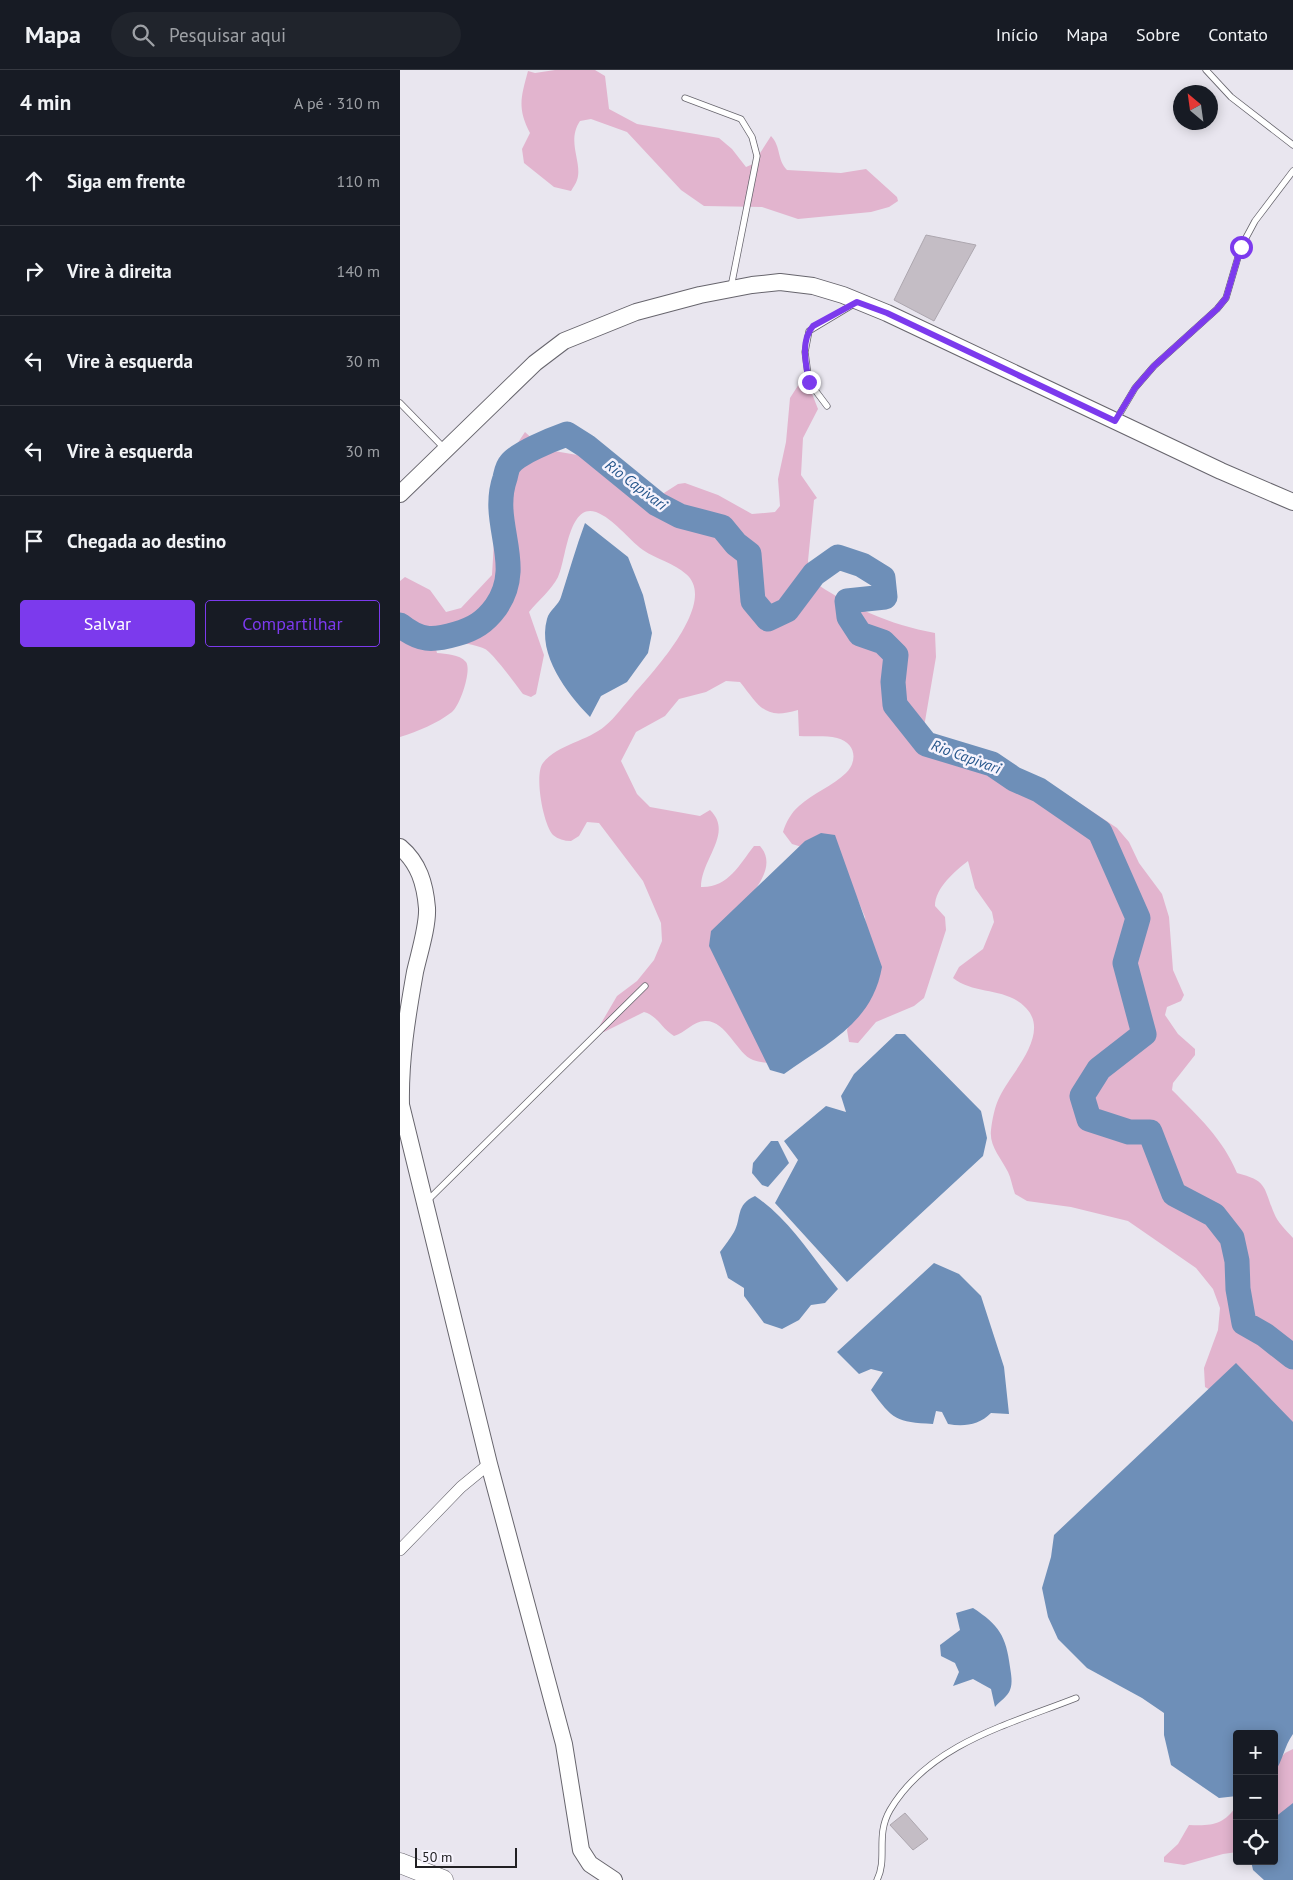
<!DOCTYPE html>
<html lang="pt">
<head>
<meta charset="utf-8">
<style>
  :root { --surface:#171b24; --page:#20242c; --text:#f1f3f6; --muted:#9ea1a6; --line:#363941; --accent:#7c3aed }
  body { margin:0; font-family:"PT Sans",sans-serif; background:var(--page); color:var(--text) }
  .controls { position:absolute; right:15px; bottom:15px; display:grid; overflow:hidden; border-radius:5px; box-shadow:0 2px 12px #0003 }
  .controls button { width:45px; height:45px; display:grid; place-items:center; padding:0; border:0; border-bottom:1px solid var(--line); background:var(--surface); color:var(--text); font:25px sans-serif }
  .compass { position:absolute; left:773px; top:15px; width:45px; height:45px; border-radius:50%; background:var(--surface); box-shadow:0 2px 12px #0003; rotate:331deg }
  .scale { position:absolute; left:15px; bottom:12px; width:102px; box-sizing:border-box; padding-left:5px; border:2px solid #212023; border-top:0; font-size:14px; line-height:18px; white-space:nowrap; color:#212023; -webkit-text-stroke:4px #f6f3fd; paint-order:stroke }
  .stop { position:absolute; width:15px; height:15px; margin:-11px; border:4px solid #7c3aed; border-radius:50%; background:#fff }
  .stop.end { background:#7c3aed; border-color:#fff; box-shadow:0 1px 5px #0008 }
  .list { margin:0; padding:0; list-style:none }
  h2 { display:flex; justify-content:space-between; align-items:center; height:65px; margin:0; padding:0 20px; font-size:21px }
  h2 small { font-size:16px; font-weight:400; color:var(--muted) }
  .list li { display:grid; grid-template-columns:32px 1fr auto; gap:15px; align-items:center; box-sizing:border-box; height:90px; padding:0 20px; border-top:1px solid var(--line) }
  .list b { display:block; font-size:19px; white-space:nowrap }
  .list em { font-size:16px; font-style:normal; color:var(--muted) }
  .actions { display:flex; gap:10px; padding:15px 20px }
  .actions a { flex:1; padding:11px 0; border:1px solid var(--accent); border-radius:5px; text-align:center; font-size:18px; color:var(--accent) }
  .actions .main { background:var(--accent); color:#fff }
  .icon { flex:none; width:28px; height:28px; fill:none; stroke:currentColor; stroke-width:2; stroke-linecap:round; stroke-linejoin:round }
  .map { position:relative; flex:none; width:893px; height:1810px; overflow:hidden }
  header { display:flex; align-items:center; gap:30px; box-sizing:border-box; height:70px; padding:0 25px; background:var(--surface); border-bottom:1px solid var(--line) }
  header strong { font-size:24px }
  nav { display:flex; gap:28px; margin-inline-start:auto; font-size:18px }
  .search { width:350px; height:45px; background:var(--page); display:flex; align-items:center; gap:12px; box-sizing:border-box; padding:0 18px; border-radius:28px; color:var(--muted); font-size:19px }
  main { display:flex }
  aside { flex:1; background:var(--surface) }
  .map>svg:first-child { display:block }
  .green { fill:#e2b4ce }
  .water { fill:#6e8fb8 }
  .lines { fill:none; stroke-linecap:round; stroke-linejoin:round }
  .river { stroke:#6e8fb8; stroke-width:25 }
  .building { fill:#c4bdc5; stroke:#ada7af }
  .service-casing { stroke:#67656d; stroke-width:7 }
  .minor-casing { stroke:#67656d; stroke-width:12 }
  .secondary-casing { stroke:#67656d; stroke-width:18 }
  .motorway-casing { stroke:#67656d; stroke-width:21 }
  .service { stroke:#fff; stroke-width:5.5 }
  .minor { stroke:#fff; stroke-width:11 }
  .secondary { stroke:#fff; stroke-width:16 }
  .motorway { stroke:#fff; stroke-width:20 }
  .route { stroke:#7c3aed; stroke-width:6 }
  .labels { text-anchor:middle; stroke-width:5; stroke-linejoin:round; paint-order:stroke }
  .water-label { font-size:15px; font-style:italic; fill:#27578c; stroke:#f6f3fd }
</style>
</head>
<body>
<header>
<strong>Mapa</strong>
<div class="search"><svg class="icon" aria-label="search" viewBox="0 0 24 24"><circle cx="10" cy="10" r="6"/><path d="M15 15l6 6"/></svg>Pesquisar aqui</div>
<nav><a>Início</a><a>Mapa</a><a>Sobre</a><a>Contato</a></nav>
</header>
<main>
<aside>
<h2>4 min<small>A pé · 310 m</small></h2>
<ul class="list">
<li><svg class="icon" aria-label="ahead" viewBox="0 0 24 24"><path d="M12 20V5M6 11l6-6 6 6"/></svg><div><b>Siga em frente</b></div><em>110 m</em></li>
<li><svg class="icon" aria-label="right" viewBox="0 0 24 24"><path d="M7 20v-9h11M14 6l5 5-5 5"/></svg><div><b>Vire à direita</b></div><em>140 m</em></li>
<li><svg class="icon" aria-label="left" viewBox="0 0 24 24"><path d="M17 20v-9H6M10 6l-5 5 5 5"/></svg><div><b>Vire à esquerda</b></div><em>30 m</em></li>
<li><svg class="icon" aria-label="left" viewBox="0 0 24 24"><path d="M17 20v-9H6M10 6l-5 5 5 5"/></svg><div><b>Vire à esquerda</b></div><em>30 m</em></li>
<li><svg class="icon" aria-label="arrive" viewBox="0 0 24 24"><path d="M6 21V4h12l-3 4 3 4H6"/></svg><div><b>Chegada ao destino</b></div></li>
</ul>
<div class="actions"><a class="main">Salvar</a><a>Compartilhar</a></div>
</aside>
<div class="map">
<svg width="893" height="1810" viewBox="0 0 893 1810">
  <rect width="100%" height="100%" fill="#e9e6ef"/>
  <!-- green -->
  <g class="green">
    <path d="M155,0H195L205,6L209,39L237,54L319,68L332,79L346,97L353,94L371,66C381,76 377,90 387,100L441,103L466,99L497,127L498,131L489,137L471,142L398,149L362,137L304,136L281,120L227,62L191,49L180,51C166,72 183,93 177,110C176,114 173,117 171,121L154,117L124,93L122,79L130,63C117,38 121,27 128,1L135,3Z"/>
    <path d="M403,312L409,316L418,339L403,368L401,405L417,428L414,430L408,491L411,510C448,536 490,555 535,563L536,587L524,657L528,666L609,702L660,720L717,758L729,772L739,793L762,824L769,847L773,900L784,925L781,931L767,937L765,945L778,964L795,979V985L773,1013L772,1020C798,1046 823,1069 837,1103C868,1111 863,1117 874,1143C877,1152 887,1161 893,1168V1368L805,1317L804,1298L818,1260L820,1238L813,1219L796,1198L728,1151L671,1137L627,1131L615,1124C612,1116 611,1108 608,1102C601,1088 589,1076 591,1060C592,1050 595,1035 600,1026C611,1003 651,964 626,938C607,917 574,925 553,908L559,897L583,879L594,852L592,842L575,818L568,791C555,801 535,818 535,836L545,847L546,860L524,928L514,936L476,952L458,973L449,972L447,960L461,924L469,889L465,847L451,814L425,784L392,774L383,762C386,752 391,743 399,736C413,723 433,716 446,703C458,691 456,673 437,668C425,665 411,667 399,666L398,640C364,650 360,637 340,612L326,611L306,622L279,629L265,646L236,662L221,691L237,724L250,737L300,746L310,740C334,763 301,789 301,817C328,818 339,795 354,776H360C382,801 342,833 327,851L380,994C372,993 361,993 353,990C337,984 326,950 305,951C293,951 285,963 274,966C261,958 258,946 244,942L204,962H196L217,926L237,911L254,890L262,871L261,853L243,811L199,753L187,752L179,766L171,771C164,771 158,769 153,765C143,754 134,704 143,693C158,674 188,671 205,656C215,648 224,635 233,625C252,603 319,532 286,504C274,493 256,489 243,480C227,468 214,449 196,442C168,432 166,492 158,507C152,519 138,531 129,542L144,585L136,624L131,627L123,624C116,615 93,583 85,579C73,573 46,569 36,579L37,583C46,584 59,584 66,592C72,600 60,636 52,642C36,654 19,661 0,667V511L5,507L30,520L46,542L61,538L92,505C96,451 92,408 125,362L138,374L154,381L201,389L225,400L257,423H264L278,414L285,413L318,425L352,444L375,442L380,436L378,409L386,372L390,328L399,314Z"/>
    <path d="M893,1679V1752L874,1768V1695L885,1683Z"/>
    <path d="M837,1735V1782L823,1784L784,1795L764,1792V1787L778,1774L789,1755C812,1756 824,1755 837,1735Z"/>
  </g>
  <!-- water -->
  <g class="water">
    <path d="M185,453L228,487L243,525L252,563L248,583L227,612L201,626L190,647C167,623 137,585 147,549C149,540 159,535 161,527C169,502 176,477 185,453Z"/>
    <path d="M421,763L435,765L482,897C472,954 427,973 384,1004L370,1000L309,876L311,861L405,771Z"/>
    <path d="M496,964H505L581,1041L587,1068L583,1086L447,1212L375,1133L398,1090L384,1071L426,1036L446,1042L441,1026L454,1004Z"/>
    <path d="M371,1071H378L389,1093L368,1117L362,1115L352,1103L353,1093Z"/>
    <path d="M355,1126C390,1150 412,1187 438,1219L425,1233L411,1235L399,1250L382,1259L364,1253L344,1226V1218L328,1208L320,1182C325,1175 330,1169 334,1162C342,1148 335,1135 355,1126Z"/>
    <path d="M534,1193L559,1204L581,1226L604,1297L609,1344L591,1343C579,1355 564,1357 548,1354L542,1342L536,1341L533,1354C496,1352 493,1350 471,1320L483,1302L471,1299L459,1304L437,1282Z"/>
    <path d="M836,1293L893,1352V1664C884,1676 883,1691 874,1703V1664H837V1726L819,1728L771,1695L764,1665V1643L742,1628L687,1598L658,1569L648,1547L642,1518L651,1487L654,1465Z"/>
    <path d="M573,1538C599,1555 606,1566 610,1597C611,1604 613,1613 610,1620C608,1626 599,1632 595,1637L591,1619L573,1609L553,1616L559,1602L555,1593L541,1586L540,1575L560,1560L556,1543Z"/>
    <path d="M893,1733V1810H864L853,1800L851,1791H874V1748Z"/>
  </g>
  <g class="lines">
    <!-- river -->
    <path class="river" d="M0,555C20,571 32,571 56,564C74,559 85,552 96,537C126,494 89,454 105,408C106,404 107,397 110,394C118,383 153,369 167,364L186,376L257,434L280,446L322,457L336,474L349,484L353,531L368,549L387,540L414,504L438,487L462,495L483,508L485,527L447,531L449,547L460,564L483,572L496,585L493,612L495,635L526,674L592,694L614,709L639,720L700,762L738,848L725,893L744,964L699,999L682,1026L689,1049L729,1062H750L774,1124L814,1145L832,1168L837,1191L838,1219L844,1253L865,1265L893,1287"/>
  </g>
  <!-- building -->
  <g class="building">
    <path d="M526,165L576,175L534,251L494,230Z"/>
    <path d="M505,1743L528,1769L513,1780L490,1755Z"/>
  </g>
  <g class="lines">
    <defs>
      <g id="service">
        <path d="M806,0L831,27L893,75"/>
        <path d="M285,28L341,49L352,67L357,86L331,217"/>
        <path d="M0,333L44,378"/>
        <path d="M427,336L409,312L405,282L409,261L454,234"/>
        <path d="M716,350L735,318L754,296L817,239L826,228L841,177L855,151L893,101"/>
        <path d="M27,1131L245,916"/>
        <path d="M477,1810C488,1788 475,1766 490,1740C529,1674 610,1654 676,1628"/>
      </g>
      <path id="minor" d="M0,1480L61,1417L89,1394"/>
      <g id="secondary">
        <path d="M0,424L135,293L164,271L236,242L300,225L352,215L380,212L413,216L443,225L487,243L821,401L893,432"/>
        <path d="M0,777C19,793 25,814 27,838C28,856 19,884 15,902C7,947 0,990 1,1035L89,1394L164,1674L181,1780L190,1794L214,1810"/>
      </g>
      <path id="motorway" d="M0,1793L43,1810"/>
    </defs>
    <!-- service casing -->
    <use href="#service" class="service-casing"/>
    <!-- minor casing -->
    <use href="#minor" class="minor-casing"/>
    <!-- secondary casing -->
    <use href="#secondary" class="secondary-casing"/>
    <!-- motorway casing -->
    <use href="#motorway" class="motorway-casing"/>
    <!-- service -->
    <use href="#service" class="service"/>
    <!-- minor -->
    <use href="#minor" class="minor"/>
    <!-- secondary -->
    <use href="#secondary" class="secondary"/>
    <!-- motorway -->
    <use href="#motorway" class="motorway"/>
  </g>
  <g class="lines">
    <!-- route -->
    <path class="route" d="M409,312C406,295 400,271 413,256L457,232L487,243L715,351L735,318L754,296L817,239L826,228L841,177"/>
  </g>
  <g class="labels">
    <!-- water labels -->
    <g class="water-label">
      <text transform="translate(236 415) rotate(37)" y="5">Rio Capivari</text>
      <text transform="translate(566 687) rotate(20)" y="5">Rio Capivari</text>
    </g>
  </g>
</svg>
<div class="controls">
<button>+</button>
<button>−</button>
<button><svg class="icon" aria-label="locate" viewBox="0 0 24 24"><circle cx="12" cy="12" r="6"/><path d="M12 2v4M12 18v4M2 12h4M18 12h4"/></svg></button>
</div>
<svg class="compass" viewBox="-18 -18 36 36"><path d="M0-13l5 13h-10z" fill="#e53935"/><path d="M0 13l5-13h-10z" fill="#9ea1a6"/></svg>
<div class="scale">50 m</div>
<div class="stop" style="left:841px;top:177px"></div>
<div class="stop end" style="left:409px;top:312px"></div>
</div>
</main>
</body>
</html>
